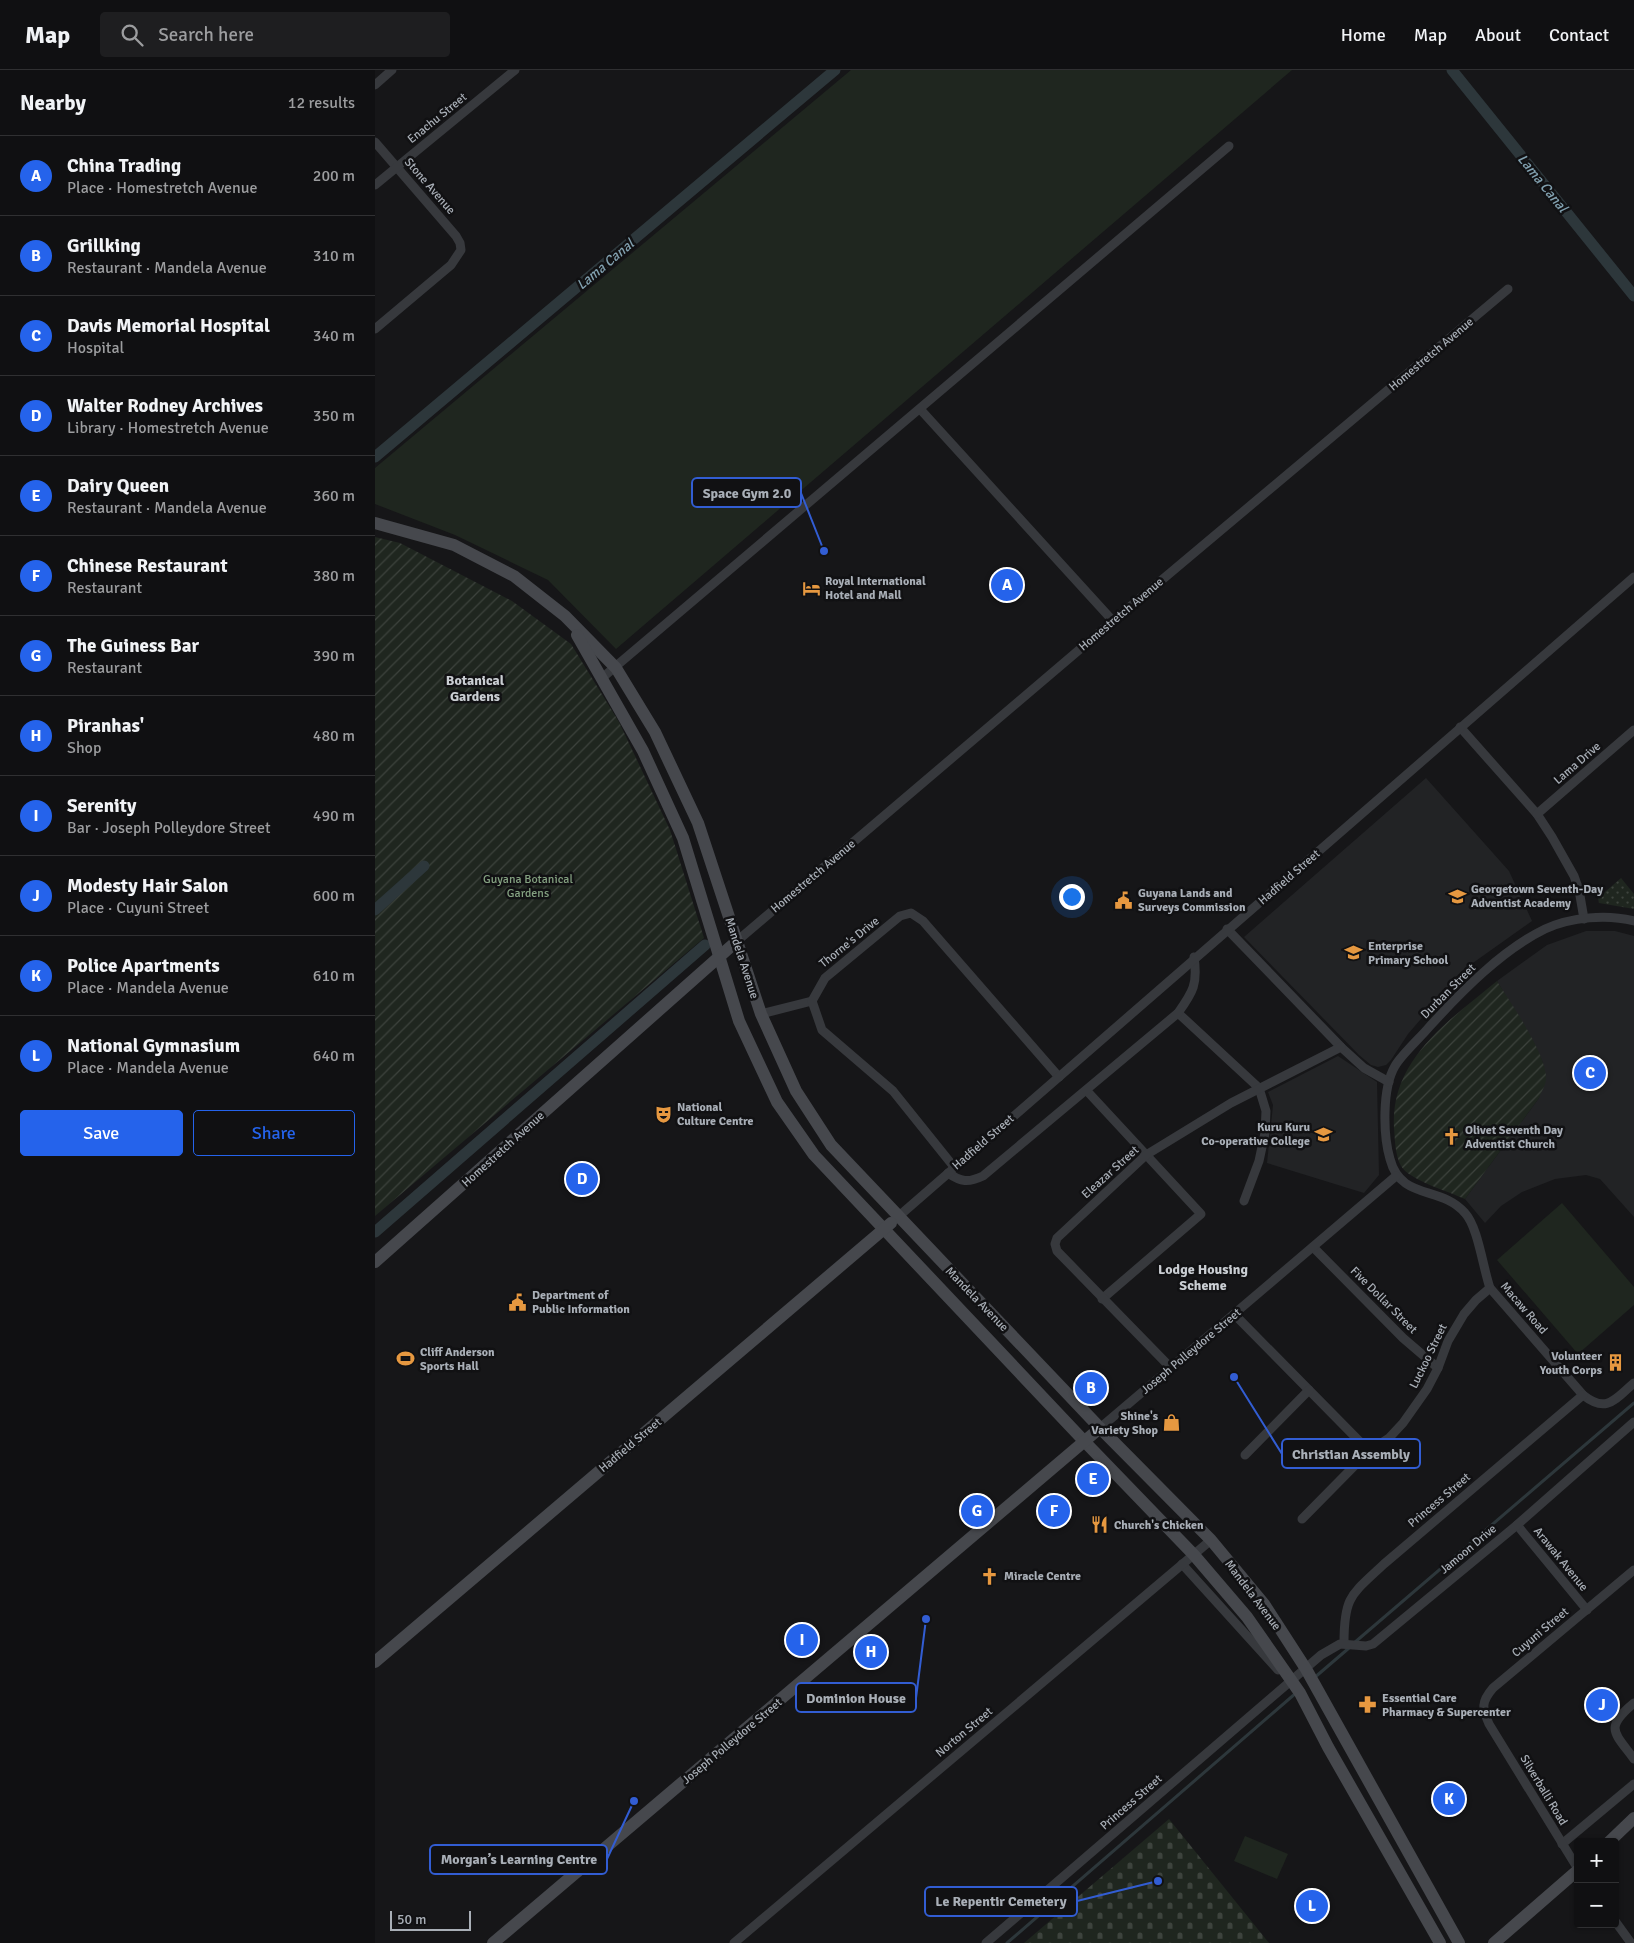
<!DOCTYPE html>
<html lang="en">
<head>
<meta charset="utf-8">
<style>
  :root { --surface:#101012; --page:#1e1e20; --text:#f1f3f6; --muted:#9c9d9f; --line:#303032; --accent:#2563eb }
  body { margin:0; font-family:Signika,sans-serif; background:var(--page); color:var(--text) }
  .controls { position:absolute; right:15px; bottom:15px; display:grid; overflow:hidden; border-radius:5px; box-shadow:0 1px 4px #0004 }
  .controls button { width:45px; height:45px; display:grid; place-items:center; padding:0; border:0; border-bottom:1px solid var(--line); background:var(--surface); color:var(--text); font:25px sans-serif }
  .scale { position:absolute; left:15px; bottom:12px; width:81px; box-sizing:border-box; padding-left:5px; border:2px solid #a9afb7; border-top:0; font-size:14px; line-height:18px; white-space:nowrap; color:#a9afb7; -webkit-text-stroke:4px #111113; paint-order:stroke }
  .you { position:absolute; left:696px; top:826px; width:18px; height:18px; margin:-12px; border:4px solid #fff; border-radius:50%; background:#1a73e8; box-shadow:0 0 0 8px #1a73e833 }
  .badge { display:grid; place-items:center; width:32px; height:32px; border-radius:50%; background:var(--accent); color:#fff; font-size:16px; font-weight:700 }
  .pin { position:absolute; translate:-50% -50%; border:2px solid #fff; box-shadow:0 1px 5px #0006 }
  .list { margin:0; padding:0; list-style:none }
  h2 { display:flex; justify-content:space-between; align-items:center; height:65px; margin:0; padding:0 20px; font-size:21px }
  h2 small { font-size:16px; font-weight:400; color:var(--muted) }
  .list li { display:grid; grid-template-columns:32px 1fr auto; gap:15px; align-items:center; box-sizing:border-box; height:80px; padding:0 20px; border-top:1px solid var(--line) }
  .list b { display:block; font-size:19px; white-space:nowrap }
  .list p { margin:0; font-size:16px; white-space:nowrap; color:var(--muted) }
  .list em { font-size:16px; font-style:normal; color:var(--muted) }
  .actions { display:flex; gap:10px; padding:15px 20px }
  .actions a { flex:1; padding:11px 0; border:1px solid var(--accent); border-radius:5px; text-align:center; font-size:18px; color:var(--accent) }
  .actions .main { background:var(--accent); color:#fff }
  .icon { flex:none; width:28px; height:28px; fill:none; stroke:currentColor; stroke-width:2; stroke-linecap:round; stroke-linejoin:round }
  .map { position:relative; flex:none; width:1259px; height:1873px; overflow:hidden }
  header { display:flex; align-items:center; gap:30px; box-sizing:border-box; height:70px; padding:0 25px; background:var(--surface); border-bottom:1px solid var(--line) }
  header strong { font-size:24px }
  nav { display:flex; gap:28px; margin-inline-start:auto; font-size:18px }
  .search { width:350px; height:45px; background:var(--page); display:flex; align-items:center; gap:12px; box-sizing:border-box; padding:0 18px; border-radius:5px; color:var(--muted); font-size:19px }
  main { display:flex }
  aside { flex:1; background:var(--surface) }
  .map>svg:first-child { display:block }
  .built { fill:#222325 }
  .grass { fill:#1f261f }
  .cemetery { fill:url(#cemetery-stones) }
  .park { fill:url(#park-dots) }
  .garden { fill:url(#garden-furrows) }
  .lines { fill:none; stroke-linecap:round; stroke-linejoin:round }
  .stream { stroke:#2d373b; stroke-width:3 }
  .canal { stroke:#2d373b; stroke-width:11 }
  .street { stroke:#37393d; stroke-width:9 }
  .secondary { stroke:#46484d; stroke-width:12 }
  .labels { text-anchor:middle; stroke-width:5; stroke-linejoin:round; paint-order:stroke }
  .street-label { font-size:12px; fill:#a9afb7; stroke:#111113 }
  .poi-label { font-size:12px; font-weight:bold; fill:#a9afb7; stroke:#111113; text-anchor:start }
  .park-label { font-size:12px; fill:#84a181; stroke:#111113 }
  .water-label { font-size:14px; font-style:italic; fill:#82a1b0; stroke:#111113 }
  .neighbourhood-label { font-size:14px; font-weight:bold; fill:#caced3; stroke:#111113 }
  .leader { fill:none; stroke:#325dd3; stroke-width:2 }
  .callout-dot { fill:#325dd3; stroke:#111113; stroke-width:2 }
  .callout { fill:#111113; stroke:#325dd3; stroke-width:2 }
  .callout-label { font-size:14px; text-anchor:middle; font-weight:bold; fill:#a9afb7 }
</style>
</head>
<body>
<header>
<strong>Map</strong>
<div class="search"><svg class="icon" aria-label="search" viewBox="0 0 24 24"><circle cx="10" cy="10" r="6"/><path d="M15 15l6 6"/></svg>Search here</div>
<nav><a>Home</a><a>Map</a><a>About</a><a>Contact</a></nav>
</header>
<main>
<aside>
<h2>Nearby<small>12 results</small></h2>
<ul class="list">
<li><span class="badge">A</span><div><b>China Trading</b><p>Place · Homestretch Avenue</p></div><em>200 m</em></li>
<li><span class="badge">B</span><div><b>Grillking</b><p>Restaurant · Mandela Avenue</p></div><em>310 m</em></li>
<li><span class="badge">C</span><div><b>Davis Memorial Hospital</b><p>Hospital</p></div><em>340 m</em></li>
<li><span class="badge">D</span><div><b>Walter Rodney Archives</b><p>Library · Homestretch Avenue</p></div><em>350 m</em></li>
<li><span class="badge">E</span><div><b>Dairy Queen</b><p>Restaurant · Mandela Avenue</p></div><em>360 m</em></li>
<li><span class="badge">F</span><div><b>Chinese Restaurant</b><p>Restaurant</p></div><em>380 m</em></li>
<li><span class="badge">G</span><div><b>The Guiness Bar</b><p>Restaurant</p></div><em>390 m</em></li>
<li><span class="badge">H</span><div><b>Piranhas'</b><p>Shop</p></div><em>480 m</em></li>
<li><span class="badge">I</span><div><b>Serenity</b><p>Bar · Joseph Polleydore Street</p></div><em>490 m</em></li>
<li><span class="badge">J</span><div><b>Modesty Hair Salon</b><p>Place · Cuyuni Street</p></div><em>600 m</em></li>
<li><span class="badge">K</span><div><b>Police Apartments</b><p>Place · Mandela Avenue</p></div><em>610 m</em></li>
<li><span class="badge">L</span><div><b>National Gymnasium</b><p>Place · Mandela Avenue</p></div><em>640 m</em></li>
</ul>
<div class="actions"><a class="main">Save</a><a>Share</a></div>
</aside>
<div class="map">
<svg width="1259" height="1873" viewBox="0 0 1259 1873">
  <defs>
    <pattern id="cemetery-stones" width="16" height="16" patternUnits="userSpaceOnUse" patternTransform="scale(1.25)"><rect width="16" height="16" fill="#1f261f"/><path d="M2 7V4a2 2 0 0 1 4 0v3zM10 15v-3a2 2 0 0 1 4 0v3z" fill="#3d433d"/></pattern>
    <pattern id="park-dots" width="8" height="8" patternUnits="userSpaceOnUse" patternTransform="scale(1.25)"><rect width="8" height="8" fill="#1f261f"/><path d="M2 2h.1M6 6h.1" fill="none" stroke="#3d433d" stroke-width="1.8" stroke-linecap="round"/></pattern>
    <pattern id="garden-furrows" width="10" height="10" patternUnits="userSpaceOnUse" patternTransform="scale(1.25)"><rect width="10" height="10" fill="#1f261f"/><path d="M-1 1l2-2M0 10L10 0M9 11l2-2" fill="none" stroke="#3d433d"/></pattern>
  </defs>
  <rect width="100%" height="100%" fill="#161618"/>
  <!-- built -->
  <g class="built">
    <path d="M1051,708L1134,801L1157,851L1088,900L1033,964L1016,990L1011,995L1003,997L996,995L984,985L869,867Z"/>
    <path d="M1211,861H1240L1259,866V1147L1225,1109L1211,1105L1180,1109L1147,1122L1126,1136L1110,1153L1090,1129L1164,1028L1169,995L1159,973L1122,911L1172,875Z"/>
    <path d="M963,986L1002,1012L1004,1105L989,1123L892,1093L898,1035L893,1022Z"/>
  </g>
  <!-- grass -->
  <g class="grass">
    <path d="M476,0H917L241,579L173,510L80,465L0,434V398Z"/>
    <path d="M1187,1133L1259,1217V1235L1203,1284L1122,1190Z"/>
    <path d="M870,1766L913,1784L902,1809L859,1791Z"/>
  </g>
  <!-- cemetery -->
  <path class="cemetery" d="M794,1749L894,1873H649Z"/>
  <!-- park -->
  <path class="park" d="M1246,808L1259,824V839L1224,833L1223,828Z"/>
  <!-- garden -->
  <g class="garden">
    <path d="M0,467L25,473L137,531L196,574L244,652L295,760L329,868L0,1146Z"/>
    <path d="M1122,911C1135,932 1173,986 1171,1009C1171,1015 1166,1022 1164,1028L1090,1129C1075,1122 1034,1110 1026,1096C1020,1085 1020,1070 1019,1058C1015,989 1075,950 1122,911Z"/>
  </g>
  <g class="lines">
    <!-- stream -->
    <g class="stream">
      <path d="M979,1573L1259,1333"/>
      <path d="M939,1608L974,1578"/>
      <path d="M632,1873L921,1623"/>
    </g>
    <!-- canal -->
    <g class="canal">
      <path d="M1077,0L1259,226"/>
      <path d="M0,387L460,0"/>
      <path d="M0,840L49,796"/>
      <path d="M0,1162L330,875"/>
    </g>
    <!-- street -->
    <g class="street">
      <path d="M0,15L17,0"/>
      <path d="M0,72L81,166L85,173L86,180L76,195L0,259"/>
      <path d="M0,115L140,0"/>
      <path d="M545,339L738,551"/>
      <path d="M227,608L854,76"/>
      <path d="M1085,657L1162,744L1177,767L1199,806L1204,820L1209,849"/>
      <path d="M1162,744L1259,660"/>
      <path d="M1259,851C1232,844 1196,847 1170,859C1127,880 1087,921 1055,956C1046,967 1026,985 1020,996C1007,1018 1008,1065 1015,1089C1026,1131 1066,1115 1090,1143C1103,1157 1108,1198 1115,1218L1208,1325C1232,1344 1240,1329 1259,1313"/>
      <path d="M852,859L966,977L989,998L1014,1012"/>
      <path d="M362,871L738,551L1133,219"/>
      <path d="M803,943L884,1018L891,1041L890,1063L884,1091L869,1131"/>
      <path d="M386,944L437,931"/>
      <path d="M712,1021L826,1144L727,1229"/>
      <path d="M579,1097L518,1021L447,960L437,931L450,908L525,846L536,843L548,851L684,1007"/>
      <path d="M573,1103C586,1112 593,1113 608,1106L803,943C818,922 823,914 819,887"/>
      <path d="M524,1146L1259,507"/>
      <path d="M938,1177L1028,1268L1063,1298"/>
      <path d="M859,1244L994,1381"/>
      <path d="M796,1298L682,1181L680,1174L682,1168L771,1085L856,1033L966,977"/>
      <path d="M725,1358L1021,1106"/>
      <path d="M870,1385L934,1320"/>
      <path d="M927,1449L994,1381L1014,1368L1028,1353L1052,1319L1063,1298L1073,1271L1089,1244L1101,1230L1115,1218"/>
      <path d="M1142,1455L1212,1540"/>
      <path d="M807,1494L903,1600"/>
      <path d="M969,1573C969,1526 976,1525 1009,1494L1208,1325"/>
      <path d="M1259,1633C1229,1658 1239,1662 1259,1689"/>
      <path d="M1187,1774L1259,1714"/>
      <path d="M1203,1799L1114,1654C1107,1638 1106,1632 1118,1618L1259,1500"/>
      <path d="M1240,1851L1256,1873"/>
      <path d="M359,1873L836,1470"/>
      <path d="M611,1873L946,1585L965,1574L991,1576L998,1574L1142,1455L1259,1352"/>
    </g>
    <!-- secondary -->
    <g class="secondary">
      <path d="M0,453L79,475L139,506L190,546L241,598L280,662L323,753L386,944L421,1021L456,1075L725,1358L836,1470L889,1534L931,1599L1084,1873"/>
      <path d="M202,565L268,681L308,768L364,951L402,1032L439,1085L710,1372L819,1485L872,1547L925,1623L953,1677L1065,1873"/>
      <path d="M0,1192L362,871"/>
      <path d="M0,1592L516,1153"/>
      <path d="M1234,1772L1259,1748"/>
      <path d="M118,1873L725,1358"/>
      <path d="M1119,1873L1203,1800"/>
    </g>
  </g>
  <!-- icons -->
  <defs>
    <symbol id="hotel-bare" viewBox="-9 -9 18 18"><path d="M-6-4.5h1.5V1H6V5H4.5V3h-9V5H-6ZM-4 0a1.8 1.8 0 1 1 3.6 0ZM.5 0V-2.5h3Q6-2.5 6 0Z" fill="#e69840" stroke="#111113" stroke-width="2.5" paint-order="stroke"/></symbol>
    <symbol id="school-bare" viewBox="-9 -9 18 18"><path d="M0-5L7-2L0 1L-7-2ZM-4 1L0 2.5L4 1V4Q0 6-4 4Z" fill="#e69840" stroke="#111113" stroke-width="2.5" paint-order="stroke"/></symbol>
    <symbol id="civic-bare" viewBox="-9 -9 18 18"><path d="M-.6-6.5H3V-4.5H.6V-3L4-1V1h2V6H-6V1h2V-1L-.6-3ZM-1.2 2.5V6h2.4V2.5Z" fill="#e69840" stroke="#111113" stroke-width="2.5" paint-order="stroke"/></symbol>
    <symbol id="theatre-bare" viewBox="-9 -9 18 18"><path d="M-5-5.5Q0-4 5-5.5V0Q5 5 0 6Q-5 5-5 0ZM-3.3-2.5H-1v1.5H-3.3ZM1-2.5H3.3v1.5H1ZM-2.8 1Q0 5.5 2.8 1Z" fill="#e69840" stroke="#111113" stroke-width="2.5" paint-order="stroke"/></symbol>
    <symbol id="church-bare" viewBox="-9 -9 18 18"><path d="M-1.2-6h2.4v3.5h3.3v2.4h-3.3V6h-2.4V-.1h-3.3v-2.4h3.3Z" fill="#e69840" stroke="#111113" stroke-width="2.5" paint-order="stroke"/></symbol>
    <symbol id="stadium-bare" viewBox="-9 -9 18 18"><path d="M0-5a6.5 5 0 1 0 0 10a6.5 5 0 1 0 0-10ZM-3.5-1.8h7v3.6h-7Z" fill="#e69840" stroke="#111113" stroke-width="2.5" paint-order="stroke"/></symbol>
    <symbol id="building-bare" viewBox="-9 -9 18 18"><path d="M-4-6H4V6H1V3H-1V6H-4ZM-2.5-4.3h1.7v1.8h-1.7ZM.8-4.3h1.7v1.8H.8ZM-2.5-1h1.7V.8h-1.7ZM.8-1h1.7V.8H.8Z" fill="#e69840" stroke="#111113" stroke-width="2.5" paint-order="stroke"/></symbol>
    <symbol id="shop-bare" viewBox="-9 -9 18 18"><path d="M-5-2.5h2.3a2.7 3.5 0 0 1 5.4 0H5L5.5 6h-11ZM-1.5-2.5h3a1.5 2.3 0 0 0-3 0Z" fill="#e69840" stroke="#111113" stroke-width="2.5" paint-order="stroke"/></symbol>
    <symbol id="restaurant-bare" viewBox="-9 -9 18 18"><path d="M-5-6h1v4h1v-4h1v4h1v-4h1v5L-1.5 .5V6h-2V.5L-5-1ZM5-6V6H3V1.5H1.5Q1.5-4 5-6Z" fill="#e69840" stroke="#111113" stroke-width="2.5" paint-order="stroke"/></symbol>
    <symbol id="pharmacy-bare" viewBox="-9 -9 18 18"><path d="M-2-6h4v4h4v4h-4v4h-4v-4h-4v-4h4Z" fill="#e69840" stroke="#111113" stroke-width="2.5" paint-order="stroke"/></symbol>
  </defs>
  <g fill-rule="evenodd">
    <use href="#hotel-bare" x="424" y="506" width="25" height="25"/>
    <use href="#school-bare" x="1070" y="814" width="25" height="25"/>
    <use href="#civic-bare" x="736" y="818" width="25" height="25"/>
    <use href="#school-bare" x="966" y="870" width="25" height="25"/>
    <use href="#theatre-bare" x="276" y="1032" width="25" height="25"/>
    <use href="#school-bare" x="936" y="1052" width="25" height="25"/>
    <use href="#church-bare" x="1064" y="1054" width="25" height="25"/>
    <use href="#civic-bare" x="130" y="1220" width="25" height="25"/>
    <use href="#stadium-bare" x="18" y="1276" width="25" height="25"/>
    <use href="#building-bare" x="1228" y="1280" width="25" height="25"/>
    <use href="#shop-bare" x="784" y="1340" width="25" height="25"/>
    <use href="#restaurant-bare" x="712" y="1442" width="25" height="25"/>
    <use href="#church-bare" x="602" y="1494" width="25" height="25"/>
    <use href="#pharmacy-bare" x="980" y="1622" width="25" height="25"/>
  </g>
  <g class="labels">
    <!-- street labels -->
    <g class="street-label">
      <text transform="translate(62 48) rotate(-39)" y="4">Enachu Street</text>
      <text transform="translate(55 116) rotate(49)" y="4">Stone Avenue</text>
      <text transform="translate(1056 284) rotate(-40)" y="4">Homestretch Avenue</text>
      <text transform="translate(746 544) rotate(-40)" y="4">Homestretch Avenue</text>
      <text transform="translate(1202 693) rotate(-41)" y="4">Lama Drive</text>
      <text transform="translate(438 806) rotate(-40)" y="4">Homestretch Avenue</text>
      <text transform="translate(914 807) rotate(-41)" y="4">Hadfield Street</text>
      <text transform="translate(474 872) rotate(-39)" y="4">Thorne's Drive</text>
      <text transform="translate(367 888) rotate(72)" y="4">Mandela Avenue</text>
      <text transform="translate(1073 921) rotate(-45)" y="4">Durban Street</text>
      <text transform="translate(608 1072) rotate(-41)" y="4">Hadfield Street</text>
      <text transform="translate(128 1079) rotate(-42)" y="4">Homestretch Avenue</text>
      <text transform="translate(735 1102) rotate(-42)" y="4">Eleazar Street</text>
      <text transform="translate(602 1229) rotate(46)" y="4">Mandela Avenue</text>
      <text transform="translate(1009 1230) rotate(45)" y="4">Five Dollar Street</text>
      <text transform="translate(1149 1238) rotate(49)" y="4">Macaw Road</text>
      <text transform="translate(816 1281) rotate(-40)" y="4">Joseph Polleydore Street</text>
      <text transform="translate(1053 1286) rotate(-64)" y="4">Luckoo Street</text>
      <text transform="translate(255 1375) rotate(-40)" y="4">Hadfield Street</text>
      <text transform="translate(1064 1430) rotate(-40)" y="4">Princess Street</text>
      <text transform="translate(1093 1479) rotate(-40)" y="4">Jamoon Drive</text>
      <text transform="translate(1186 1489) rotate(51)" y="4">Arawak Avenue</text>
      <text transform="translate(878 1525) rotate(53)" y="4">Mandela Avenue</text>
      <text transform="translate(1165 1562) rotate(-40)" y="4">Cuyuni Street</text>
      <text transform="translate(589 1662) rotate(-40)" y="4">Norton Street</text>
      <text transform="translate(357 1671) rotate(-40)" y="4">Joseph Polleydore Street</text>
      <text transform="translate(1169 1720) rotate(59)" y="4">Silverballi Road</text>
      <text transform="translate(756 1732) rotate(-41)" y="4">Princess Street</text>
    </g>
    <!-- poi labels -->
    <g class="poi-label">
      <text x="450" y="515">Royal International<tspan x="450" dy="14">Hotel and Mall</tspan></text>
      <text x="1096" y="823">Georgetown Seventh-Day<tspan x="1096" dy="14">Adventist Academy</tspan></text>
      <text x="763" y="827">Guyana Lands and<tspan x="763" dy="14">Surveys Commission</tspan></text>
      <text x="993" y="880">Enterprise<tspan x="993" dy="14">Primary School</tspan></text>
      <text x="302" y="1041">National<tspan x="302" dy="14">Culture Centre</tspan></text>
      <text x="935" y="1061" text-anchor="end">Kuru Kuru<tspan x="935" dy="14">Co-operative College</tspan></text>
      <text x="1090" y="1064">Olivet Seventh Day<tspan x="1090" dy="14">Adventist Church</tspan></text>
      <text x="157" y="1229">Department of<tspan x="157" dy="14">Public Information</tspan></text>
      <text x="45" y="1286">Cliff Anderson<tspan x="45" dy="14">Sports Hall</tspan></text>
      <text x="1227" y="1290" text-anchor="end">Volunteer<tspan x="1227" dy="14">Youth Corps</tspan></text>
      <text x="783" y="1350" text-anchor="end">Shine's<tspan x="783" dy="14">Variety Shop</tspan></text>
      <text x="739" y="1459">Church's Chicken</text>
      <text x="629" y="1510">Miracle Centre</text>
      <text x="1007" y="1632">Essential Care<tspan x="1007" dy="14">Pharmacy &amp; Supercenter</tspan></text>
    </g>
    <!-- park labels -->
    <g class="park-label">
      <text x="153" y="813">Guyana Botanical<tspan x="153" dy="14">Gardens</tspan></text>
    </g>
    <!-- water labels -->
    <g class="water-label">
      <text transform="translate(1168 113) rotate(51)" y="5">Lama Canal</text>
      <text transform="translate(230 194) rotate(-40)" y="5">Lama Canal</text>
    </g>
    <!-- neighbourhood labels -->
    <g class="neighbourhood-label">
      <text x="100" y="615">Botanical<tspan x="100" dy="16">Gardens</tspan></text>
      <text x="828" y="1204">Lodge Housing<tspan x="828" dy="16">Scheme</tspan></text>
    </g>
  </g>
  <!-- callouts -->
  <path class="leader" d="M449 481L426 423M859 1307L907 1384M551 1549L541 1628M259 1731L232 1789M783 1811L702 1831"/>
  <g class="callout-dot">
    <circle cx="449" cy="481" r="5"/>
    <circle cx="859" cy="1307" r="5"/>
    <circle cx="551" cy="1549" r="5"/>
    <circle cx="259" cy="1731" r="5"/>
    <circle cx="783" cy="1811" r="5"/>
  </g>
  <g class="callout">
    <rect x="317" y="408" width="109" height="29" rx="5"/>
    <rect x="907" y="1369" width="138" height="29" rx="5"/>
    <rect x="421" y="1613" width="120" height="29" rx="5"/>
    <rect x="55" y="1775" width="177" height="29" rx="5"/>
    <rect x="550" y="1817" width="152" height="29" rx="5"/>
  </g>
  <g class="callout-label">
    <text x="372" y="428">Space Gym 2.0</text>
    <text x="976" y="1389">Christian Assembly</text>
    <text x="481" y="1633">Dominion House</text>
    <text x="144" y="1794">Morgan’s Learning Centre</text>
    <text x="626" y="1836">Le Repentir Cemetery</text>
  </g>
</svg>
<div class="controls">
<button>+</button>
<button>−</button>
</div>
<div class="scale">50 m</div>
<div class="you"></div>
<div class="pin badge" style="left:632px;top:515px">A</div>
<div class="pin badge" style="left:716px;top:1318px">B</div>
<div class="pin badge" style="left:1215px;top:1003px">C</div>
<div class="pin badge" style="left:207px;top:1109px">D</div>
<div class="pin badge" style="left:718px;top:1409px">E</div>
<div class="pin badge" style="left:679px;top:1441px">F</div>
<div class="pin badge" style="left:602px;top:1441px">G</div>
<div class="pin badge" style="left:496px;top:1582px">H</div>
<div class="pin badge" style="left:427px;top:1570px">I</div>
<div class="pin badge" style="left:1227px;top:1635px">J</div>
<div class="pin badge" style="left:1074px;top:1729px">K</div>
<div class="pin badge" style="left:937px;top:1836px">L</div>
</div>
</main>
</body>
</html>
